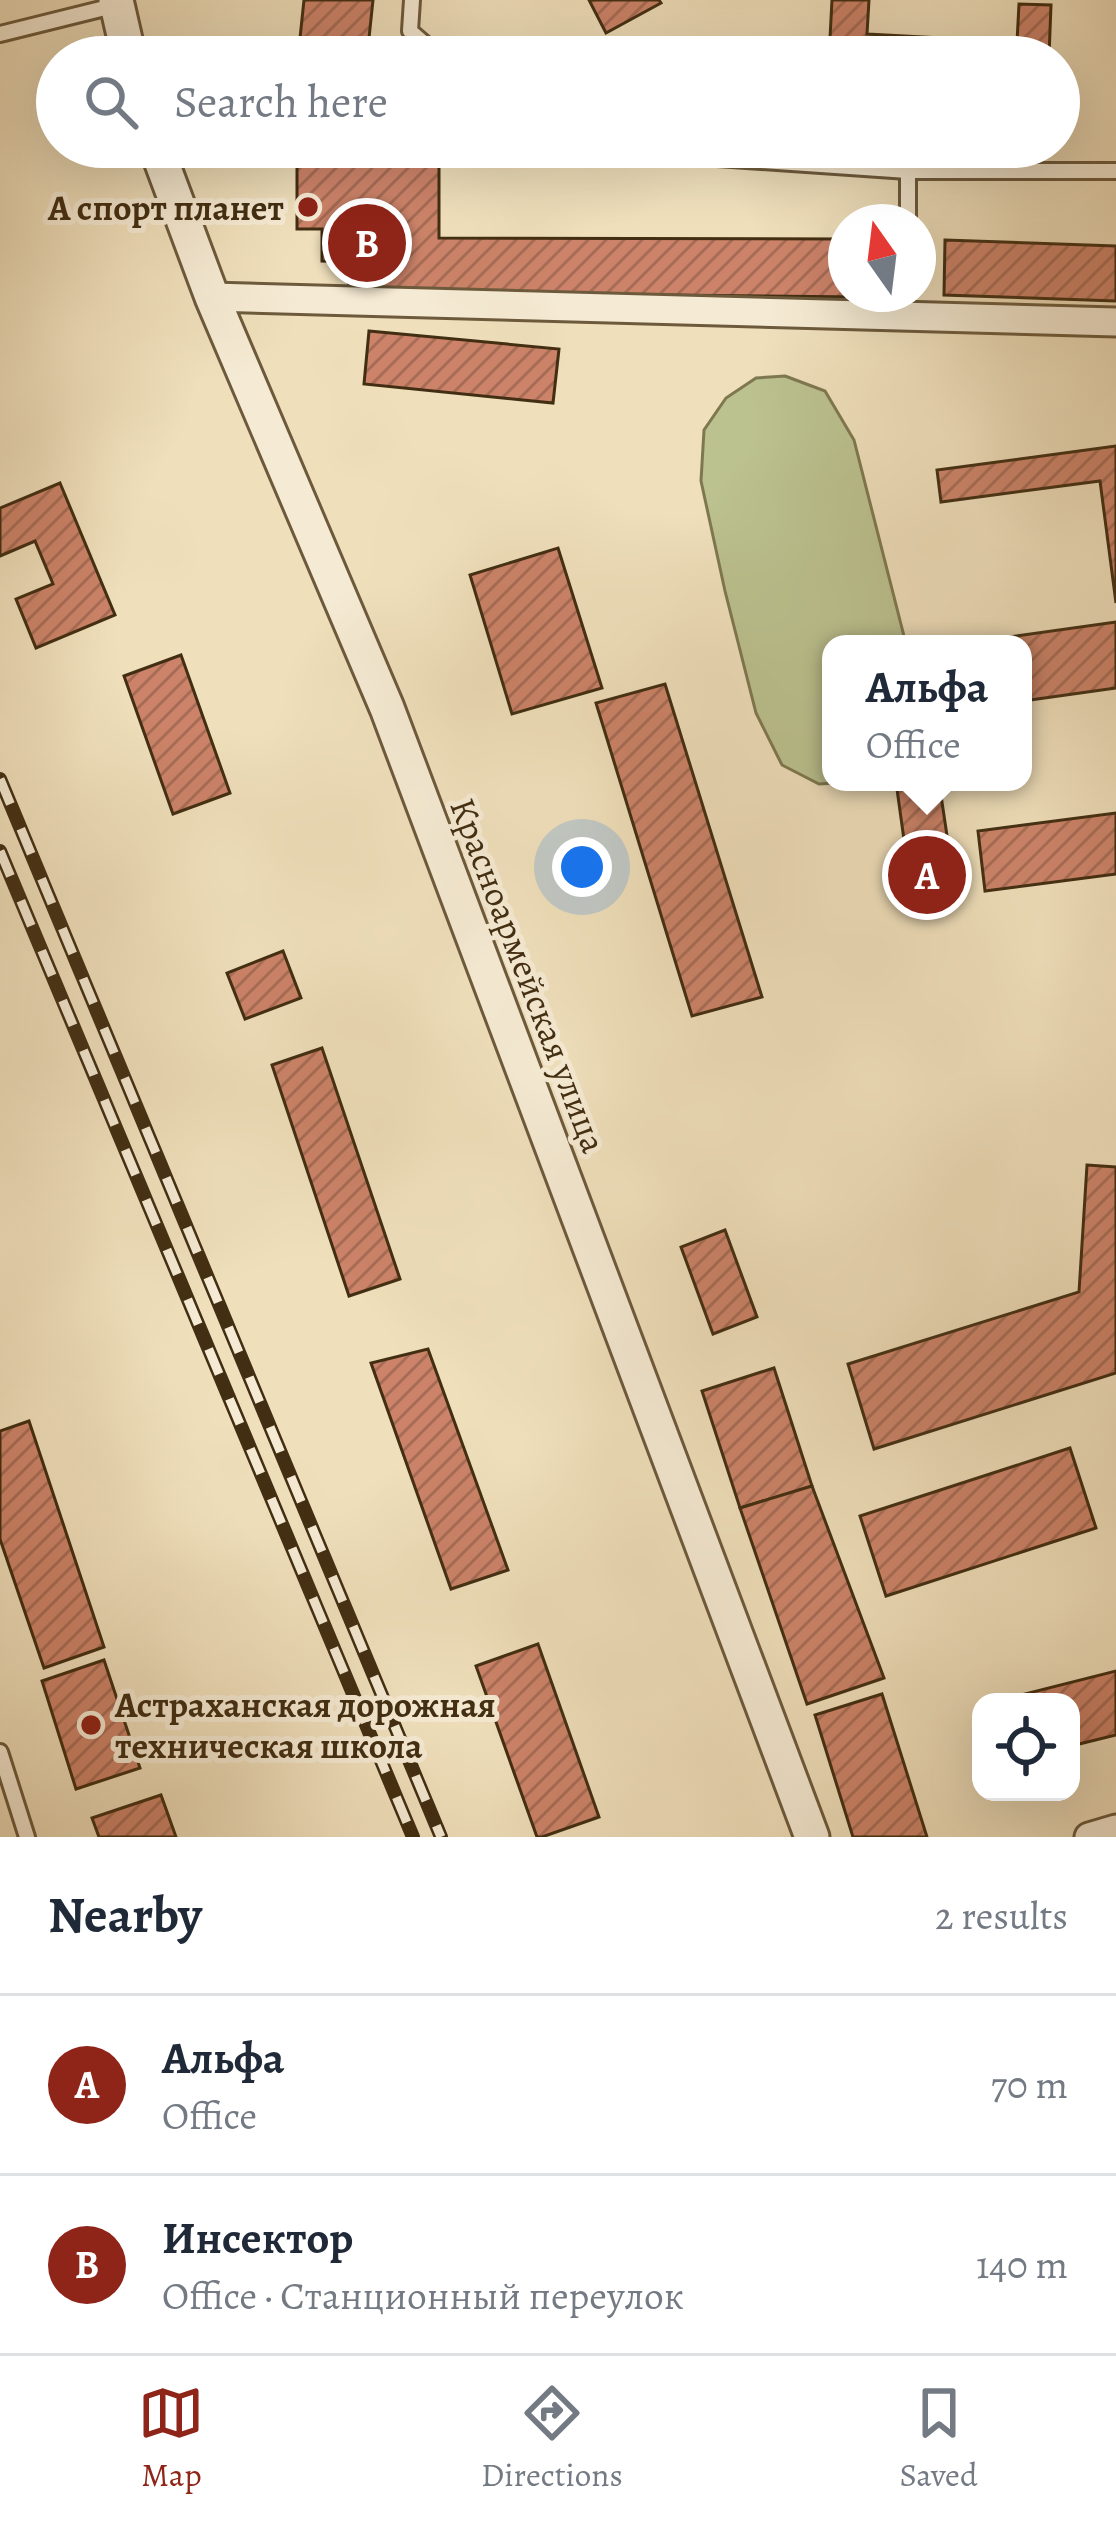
<!DOCTYPE html>
<html lang="en">
<head>
<meta charset="utf-8">
<style>
  :root { --surface:#fff; --page:#f2f2f3; --text:#1f2937; --muted:#747a83; --line:#e0e1e3; --accent:#8f2418 }
  body { margin:0; font-family:Alegreya,serif; background:var(--page); color:var(--text) }
  .controls { position:absolute; right:36px; bottom:36px; display:grid; overflow:hidden; border-radius:24px; box-shadow:0 12px 48px #0002 }
  .controls button { width:108px; height:108px; display:grid; place-items:center; padding:0; border:0; border-bottom:3px solid var(--line); background:var(--surface); color:var(--text); font:60px sans-serif }
  .compass { position:absolute; left:828px; top:204px; width:108px; height:108px; border-radius:50%; background:var(--surface); box-shadow:0 12px 48px #0002; rotate:346deg }
  .you { position:absolute; left:582px; top:867px; width:42px; height:42px; margin:-30px; border:9px solid #fff; border-radius:50%; background:#1a73e8; box-shadow:0 0 0 18px #1a73e833 }
  .badge { display:grid; place-items:center; width:78px; height:78px; border-radius:50%; background:var(--accent); color:#fff; font-size:39px; font-weight:700 }
  .pin { position:absolute; translate:-50% -50%; border:6px solid #fff; box-shadow:0 3px 12px #0006 }
  .popup { position:absolute; left:822px; top:635px; width:210px; height:156px; box-sizing:border-box; display:grid; place-content:center; border-radius:24px; background:var(--surface); filter:drop-shadow(0 3px 9px #0005); font-size:39px; white-space:nowrap; color:var(--muted) }
  .popup b { font-size:45px; color:var(--text) }
  .popup::after { content:''; position:absolute; left:50%; top:100%; margin-left:-24px; border:24px solid transparent; border-top-color:var(--surface) }
  .list { margin:0; padding:0; list-style:none }
  h2 { display:flex; justify-content:space-between; align-items:center; height:156px; margin:0; padding:0 48px; font-size:51px }
  h2 small { font-size:39px; font-weight:400; color:var(--muted) }
  .list li { display:grid; grid-template-columns:78px 1fr auto; gap:36px; align-items:center; box-sizing:border-box; height:180px; padding:0 48px; border-top:3px solid var(--line) }
  .list b { display:block; font-size:45px; white-space:nowrap }
  .list p { margin:0; font-size:39px; white-space:nowrap; color:var(--muted) }
  .list em { font-size:39px; font-style:normal; color:var(--muted) }
  .icon { flex:none; width:66px; height:66px; fill:none; stroke:currentColor; stroke-width:2; stroke-linecap:round; stroke-linejoin:round }
  .map { position:relative; flex:none; width:1116px; height:1837px; overflow:hidden }
  .search { position:absolute; background:var(--surface); box-shadow:0 12px 48px #0002; left:36px; right:36px; top:36px; height:132px; display:flex; align-items:center; gap:30px; box-sizing:border-box; padding:0 42px; border-radius:66px; color:var(--muted); font-size:45px }
  .sheet { height:516px; background:var(--surface) }
  nav { display:flex; justify-content:space-around; align-items:center; box-sizing:border-box; height:168px; border-top:3px solid var(--line); background:var(--surface); font-size:33px; color:var(--muted) }
  nav a { display:grid; justify-items:center; gap:6px }
  nav .on { color:var(--accent) }
  .map>svg:first-child { display:block }
  .grass { fill:#bbc18f; stroke:#7e7850; stroke-width:3 }
  .building { fill:url(#building-hatch); stroke:#422e12; stroke-width:3 }
  .lines { fill:none; stroke-linecap:round; stroke-linejoin:round }
  .service-casing { stroke:#6d5a3c; stroke-width:20 }
  .minor-casing { stroke:#6d5a3c; stroke-width:33 }
  .tertiary-casing { stroke:#6d5a3c; stroke-width:39 }
  .service { stroke:#f5ead3; stroke-width:14 }
  .minor { stroke:#f5ead3; stroke-width:27 }
  .tertiary { stroke:#f5ead3; stroke-width:33 }
  .rail-casing { stroke:#422e12; stroke-width:14 }
  .rail { stroke:#f5ead3; stroke-width:9; stroke-dasharray:27; stroke-linecap:butt }
  .poi-dot { fill:#8f2418; stroke:#f5ead3; stroke-width:4.5 }
  .labels { text-anchor:middle; stroke-width:10; stroke-linejoin:round; paint-order:stroke }
  .poi-label { font-size:36px; font-weight:bold; fill:#422e12; stroke:#f5ead3; text-anchor:end }
  .street-label { font-size:36px; fill:#422e12; stroke:#f5ead3 }
</style>
</head>
<body>
<div class="map">
<svg width="1116" height="1837" viewBox="0 0 1116 1837">
  <defs>
    <pattern id="building-hatch" width="6" height="6" patternUnits="userSpaceOnUse" patternTransform="scale(3)"><rect width="6" height="6" fill="#cc8369"/><path d="M-1 1l2-2M0 6l6-6M5 7l2-2" fill="none" stroke="#a76c55"/></pattern>
  </defs>
  <rect width="100%" height="100%" fill="#efdfbb"/>
  <filter id="stains"><feTurbulence type="fractalNoise" baseFrequency=".00167" numOctaves="4"/><feColorMatrix values="0 0 0 0 .2 0 0 0 0 .09 0 0 0 0 .02 0 0 0 .5 -.17"/></filter>
  <radialGradient id="worn" r=".72"><stop offset=".6" stop-color="#630" stop-opacity="0"/><stop offset="1" stop-color="#630" stop-opacity=".3"/></radialGradient>
  <!-- grass -->
  <path class="grass" d="M785,376L825,391L854,440L906,644H831V782H853L819,784L782,765L756,713L725,591L701,481L704,430L726,398L756,378Z"/>
  <!-- building -->
  <g class="building">
    <path d="M304,0H373L367,57H298Z"/>
    <path d="M589,0H659L661,3L606,33Z"/>
    <path d="M832,0H869L867,34L1017,42L1019,4L1051,5L1049,57H829Z"/>
    <path d="M290,147H359L358,157L290,151Z"/>
    <path d="M439,161V238L846,239V294H862V297L349,292L348,262L322,261V229H297V162Z"/>
    <path d="M945,240L1116,246V301L944,295Z"/>
    <path d="M369,331L559,349L553,403L364,384Z"/>
    <path d="M1116,446V603L1100,481L941,502L937,470Z"/>
    <path d="M60,483L115,615L36,648L16,599L53,584L35,541L0,556V508Z"/>
    <path d="M558,548L602,688L512,714L470,575Z"/>
    <path d="M1116,622V688L1023,701V644H960Z"/>
    <path d="M181,655L230,793L173,814L124,676Z"/>
    <path d="M665,684L762,997L692,1016L596,703Z"/>
    <path d="M896,782H939L953,876L910,883Z"/>
    <path d="M1116,813V874L985,891L978,831Z"/>
    <path d="M283,951L301,998L245,1019L227,973Z"/>
    <path d="M322,1048L400,1279L349,1296L272,1065Z"/>
    <path d="M1087,1165L1116,1167V1373L874,1449L848,1364L1079,1292Z"/>
    <path d="M725,1230L757,1317L713,1334L681,1247Z"/>
    <path d="M428,1349L508,1570L451,1589L371,1363Z"/>
    <path d="M774,1368L812,1486L740,1508L702,1391Z"/>
    <path d="M29,1421L104,1647L44,1668L0,1539V1431Z"/>
    <path d="M1070,1448L1096,1528L886,1596L860,1516Z"/>
    <path d="M812,1486L884,1678L807,1704L740,1508Z"/>
    <path d="M538,1644L599,1817L542,1837H537L476,1666Z"/>
    <path d="M104,1660L140,1768L76,1789L42,1681Z"/>
    <path d="M1116,1671V1735L1071,1746V1702H993Z"/>
    <path d="M882,1694L927,1837H853L815,1715Z"/>
    <path d="M161,1795L176,1837H99L92,1818Z"/>
  </g>
  <g class="lines">
    <defs>
      <g id="service">
        <path d="M412,0L410,31L440,57"/>
        <path d="M0,34L117,5"/>
        <path d="M556,147L908,171H1116"/>
        <path d="M908,222V171"/>
        <path d="M0,1752L27,1837"/>
      </g>
      <g id="minor">
        <path d="M212,297L1116,322"/>
        <path d="M1089,1837L1116,1829"/>
      </g>
      <g id="tertiary">
        <path d="M116,0L129,57"/>
        <path d="M156,147L212,297L387,708L812,1837"/>
      </g>
    </defs>
    <!-- service casing -->
    <use href="#service" class="service-casing"/>
    <!-- minor casing -->
    <use href="#minor" class="minor-casing"/>
    <!-- tertiary casing -->
    <use href="#tertiary" class="tertiary-casing"/>
    <!-- service -->
    <use href="#service" class="service"/>
    <!-- minor -->
    <use href="#minor" class="minor"/>
    <!-- tertiary -->
    <use href="#tertiary" class="tertiary"/>
    <defs>
      <g id="rail">
        <path d="M0,779L441,1837"/>
        <path d="M0,851L413,1837"/>
      </g>
    </defs>
    <!-- rail casing -->
    <use href="#rail" class="rail-casing"/>
    <!-- rail -->
    <use href="#rail" class="rail"/>
  </g>
  <!-- markers -->
  <g class="poi-dot">
    <circle cx="308" cy="207" r="12"/>
    <circle cx="91" cy="1725" r="12"/>
  </g>
  <g class="labels">
    <!-- poi labels -->
    <g class="poi-label">
      <text x="284" y="220">А спорт планет</text>
      <text x="115" y="1717" text-anchor="start">Астраханская дорожная<tspan x="115" dy="41">техническая школа</tspan></text>
    </g>
    <!-- street labels -->
    <g class="street-label">
      <text transform="translate(529 975) rotate(69)" y="13">Красноармейская улица</text>
    </g>
  </g>
  <rect width="100%" height="100%" filter="url(#stains)"/>
  <rect width="100%" height="100%" fill="url(#worn)"/>
</svg>
<div class="controls">
<button><svg class="icon" aria-label="locate" viewBox="0 0 24 24"><circle cx="12" cy="12" r="6"/><path d="M12 2v4M12 18v4M2 12h4M18 12h4"/></svg></button>
</div>
<svg class="compass" viewBox="-18 -18 36 36"><path d="M0-13l5 13h-10z" fill="#e53935"/><path d="M0 13l5-13h-10z" fill="#747a83"/></svg>
<div class="you"></div>
<div class="pin badge" style="left:927px;top:875px">A</div>
<div class="popup"><b>Альфа</b>Office</div>
<div class="pin badge" style="left:367px;top:243px">B</div>
<div class="search"><svg class="icon" aria-label="search" viewBox="0 0 24 24"><circle cx="10" cy="10" r="6"/><path d="M15 15l6 6"/></svg>Search here</div>
</div>
<section class="sheet">
<h2>Nearby<small>2 results</small></h2>
<ul class="list">
<li><span class="badge">A</span><div><b>Альфа</b><p>Office</p></div><em>70 m</em></li>
<li><span class="badge">B</span><div><b>Инсектор</b><p>Office · Станционный переулок</p></div><em>140 m</em></li>
</ul>
</section>
<nav>
<a class="on"><svg class="icon" aria-label="map" viewBox="0 0 24 24"><path d="M3 6l6-2 6 2 6-2v14l-6 2-6-2-6 2zM9 4v14M15 6v14"/></svg>Map</a>
<a><svg class="icon" aria-label="directions" viewBox="0 0 24 24"><path d="M12 3l9 9-9 9-9-9zM9 14v-3h6M13 9l2 2-2 2"/></svg>Directions</a>
<a><svg class="icon" aria-label="saved" viewBox="0 0 24 24"><path d="M7 4h10v16l-5-4-5 4z"/></svg>Saved</a>
</nav>
</body>
</html>
